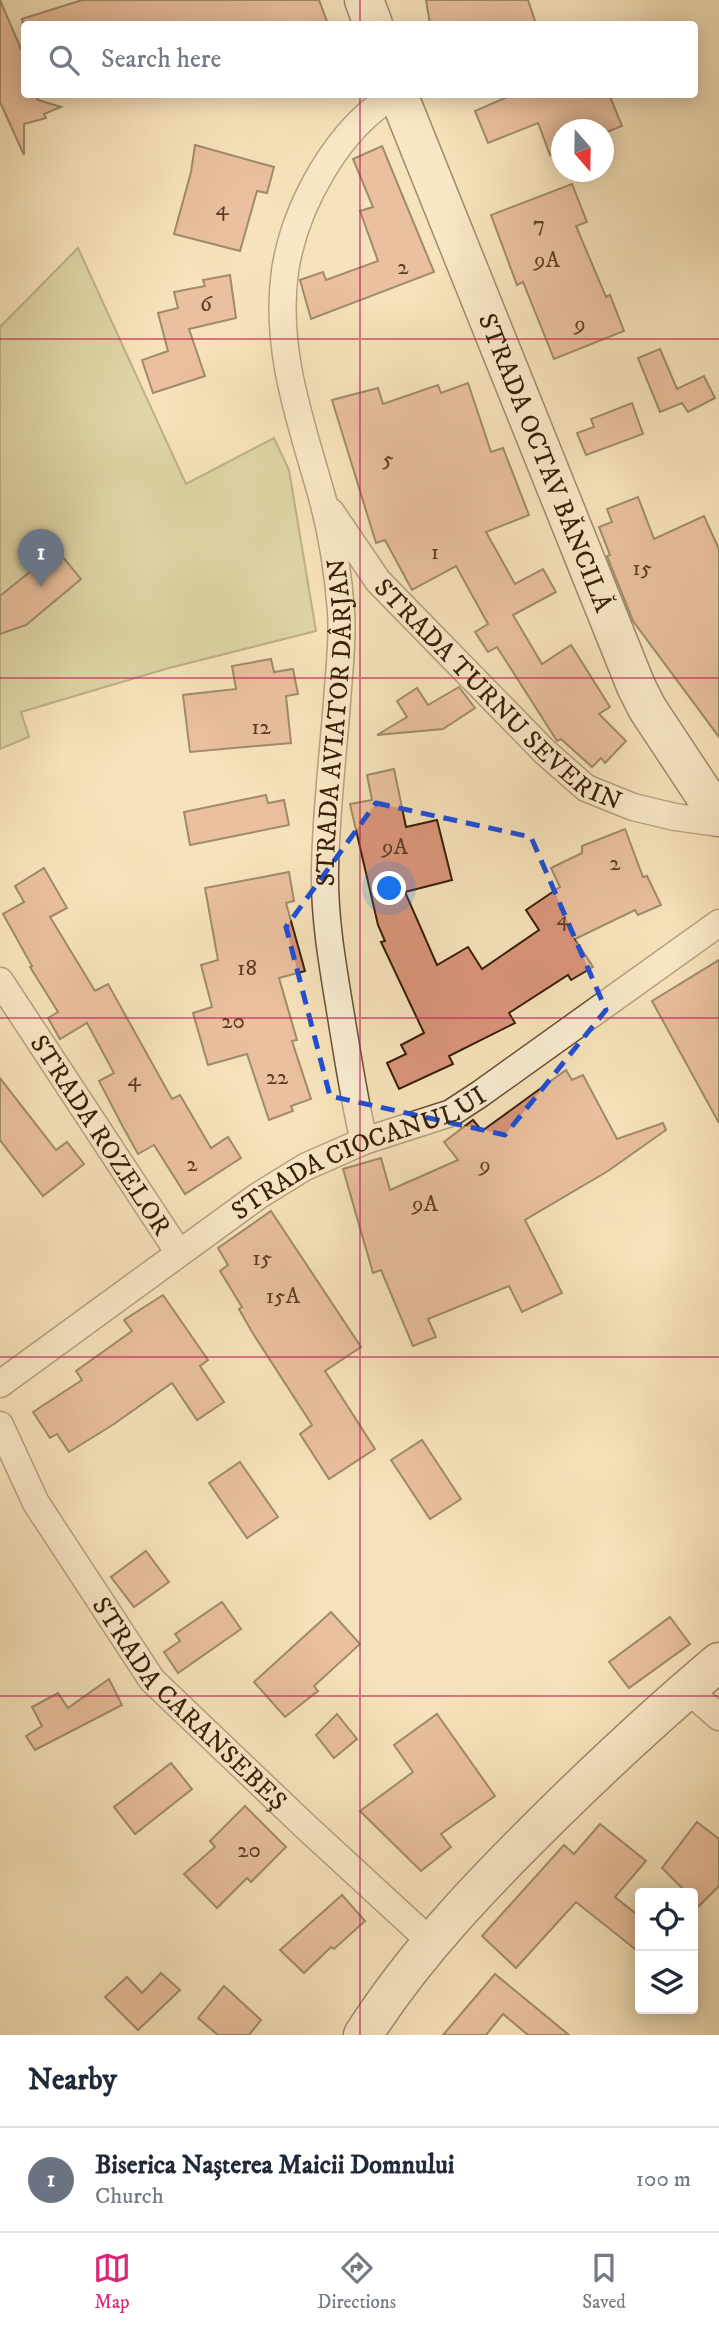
<!DOCTYPE html>
<html lang="en">
<head>
<meta charset="utf-8">
<style>
  :root { --surface:#fff; --page:#f6f6f7; --text:#1f2937; --muted:#747a83; --line:#e0e1e3; --accent:#db2777 }
  body { margin:0; font-family:"IM FELL DW Pica",serif; background:var(--page); color:var(--text) }
  .controls { position:absolute; right:21px; bottom:21px; display:grid; overflow:hidden; border-radius:7px; box-shadow:0 4px 18px #0003 }
  .controls button { width:63px; height:63px; display:grid; place-items:center; padding:0; border:0; border-bottom:2px solid var(--line); background:var(--surface); color:var(--text); font:35px sans-serif }
  .compass { position:absolute; left:551px; top:119px; width:63px; height:63px; border-radius:50%; background:var(--surface); box-shadow:0 4px 18px #0003; rotate:160deg }
  .you { position:absolute; left:390px; top:889px; width:24px; height:24px; margin:-18px; border:5px solid #fff; border-radius:50%; background:#1a73e8; box-shadow:0 0 0 10px #1a73e833 }
  .badge { display:grid; place-items:center; width:46px; height:46px; border-radius:50%; background:var(--accent); color:#fff; font-size:23px; font-weight:700 }
  .pin { position:absolute; translate:-50% -58px; filter:drop-shadow(0 2px 4px #0008) }
  .pin::after { content:''; position:absolute; top:37px; width:24px; height:21px; background:inherit; clip-path:polygon(0 0,100% 0,50% 100%) }
  .list { margin:0; padding:0; list-style:none }
  h2 { display:flex; justify-content:space-between; align-items:center; height:91px; margin:0; padding:0 28px; font-size:30px }
  h2 small { font-size:23px; font-weight:400; color:var(--muted) }
  .list li { display:grid; grid-template-columns:46px 1fr auto; gap:21px; align-items:center; box-sizing:border-box; height:105px; padding:0 28px; border-top:2px solid var(--line) }
  .list b { display:block; font-size:26px; white-space:nowrap }
  .list p { margin:0; font-size:23px; white-space:nowrap; color:var(--muted) }
  .list em { font-size:23px; font-style:normal; color:var(--muted) }
  .icon { flex:none; width:38px; height:38px; fill:none; stroke:currentColor; stroke-width:2; stroke-linecap:round; stroke-linejoin:round }
  .map { position:relative; flex:none; width:719px; height:2035px; overflow:hidden }
  .search { position:absolute; background:var(--surface); box-shadow:0 4px 18px #0003; left:21px; right:21px; top:21px; height:77px; display:flex; align-items:center; gap:18px; box-sizing:border-box; padding:0 24px; border-radius:7px; color:var(--muted); font-size:26px }
  .sheet { height:196px; background:var(--surface) }
  nav { display:flex; justify-content:space-around; align-items:center; box-sizing:border-box; height:98px; border-top:2px solid var(--line); background:var(--surface); font-size:19px; color:var(--muted) }
  nav a { display:grid; justify-items:center; gap:4px }
  nav .on { color:var(--accent) }
  .map>svg:first-child { display:block }
  .green { fill:#c0c38d; stroke:#7b714a; stroke-width:2 }
  .building { fill:#d9957a; stroke:#361f08; stroke-width:2 }
  .lines { fill:none; stroke-linecap:round; stroke-linejoin:round }
  .street-casing { stroke:#665035; stroke-width:29 }
  .secondary-casing { stroke:#361f08; stroke-width:41 }
  .street { stroke:#faedd3; stroke-width:26 }
  .secondary { stroke:#faedd3; stroke-width:38 }
  .marked { fill:none; stroke:#1d4ed8; stroke-width:5; stroke-dasharray:14 9; stroke-linejoin:round }
  .grid { fill:none; stroke:#c2185b; stroke-width:2; stroke-opacity:0.55 }
  .labels { text-anchor:middle; stroke-width:6; stroke-linejoin:round; paint-order:stroke }
  .number-label { font-size:23px; fill:#5f3c24 }
  .street-label { font-size:26px; fill:#361f08; stroke:#faedd3 }
</style>
</head>
<body>
<div class="map">
<svg width="719" height="2035" viewBox="0 0 719 2035">
  <rect width="100%" height="100%" fill="#f7e3bb"/>
  <filter id="stains"><feTurbulence type="fractalNoise" baseFrequency=".00286" numOctaves="4"/><feColorMatrix values="0 0 0 0 .2 0 0 0 0 .09 0 0 0 0 .02 0 0 0 .5 -.17"/></filter>
  <radialGradient id="worn" r=".72"><stop offset=".6" stop-color="#630" stop-opacity="0"/><stop offset="1" stop-color="#630" stop-opacity=".3"/></radialGradient>
  <!-- green -->
  <path class="green" d="M78,248L186,484L274,438L289,470L316,631L169,668L21,712L29,737L0,749V327Z"/>
  <!-- building -->
  <g class="building">
    <path d="M0,0L24,56V94H35L38,100L61,107L44,114L46,118L24,124V155L0,102Z"/>
    <path d="M82,0H319L328,24H23L22,19Z"/>
    <path d="M426,0H528L536,24H430Z"/>
    <path d="M514,94H609L622,126L604,133V130H562V151L550,155L538,123L488,143L475,111Z"/>
    <path d="M195,145L274,167L267,193L257,191L240,251L174,234L191,172Z"/>
    <path d="M382,146L434,272L311,319L300,280L323,272L326,280L378,261L360,211L373,207L353,159Z"/>
    <path d="M572,184L587,222L576,226L606,297L610,295L624,331L554,359L523,282L517,285L491,215Z"/>
    <path d="M230,275L236,318L189,329L205,376L153,393L142,360L168,351L158,313L178,308L174,292L205,286L203,280Z"/>
    <path d="M660,349L677,389L704,376L715,398L688,412L682,403L660,412L638,358Z"/>
    <path d="M468,383L491,452L503,448L529,515L486,532L515,584L543,569L556,592L513,615L542,664L571,645L610,707L599,714L626,741L605,763L601,758L592,767L561,739L557,741L497,647L488,652L475,632L488,624L456,566L412,590L385,540L376,543L332,400L378,388L383,404L438,385L441,393Z"/>
    <path d="M632,403L643,434L586,455L577,433L594,427L591,419Z"/>
    <path d="M638,497L654,539L704,516L719,549V737L633,621L607,556L610,555L599,527L612,522L607,509Z"/>
    <path d="M57,550L81,579L26,625L0,634V596Z"/>
    <path d="M271,659L274,672L293,669L298,694L286,696L291,743L190,752L183,695L236,689L232,666Z"/>
    <path d="M459,687L475,708L443,729L377,735L407,717L397,701L417,688L428,705Z"/>
    <path d="M394,769L406,827L437,820L452,880L405,892L437,965L468,947L482,969L539,930L526,910L560,887L551,868L582,853V846L625,829L643,877L647,876L661,905L638,915L635,910L575,939L593,967L571,980L568,975L509,1013L515,1023L449,1056L453,1064L399,1089L387,1063L406,1054L401,1045L424,1033L381,942L385,941L378,925L350,804L372,800L367,775Z"/>
    <path d="M266,795L268,803L284,800L289,825L190,845L184,812Z"/>
    <path d="M44,868L67,908L50,917L95,991L108,984L172,1099L180,1095L211,1148L228,1137L241,1158L185,1194L154,1145L138,1154L123,1127L99,1081L114,1073L87,1023L60,1039L48,1018L58,1012L30,967L32,966L3,914L24,902L15,886Z"/>
    <path d="M289,872L294,901L286,903L305,971L279,978L297,1040L292,1041L311,1099L291,1106L293,1111L269,1120L247,1054L208,1065L193,1013L212,1007L201,965L218,960L205,888Z"/>
    <path d="M719,960V1123L652,1001Z"/>
    <path d="M566,1070L572,1080L583,1075L617,1139L663,1123L666,1130L608,1171L525,1220L562,1293L522,1312L509,1286L428,1319L436,1337L413,1346L381,1270L373,1273L343,1169L381,1158L390,1190L458,1160L444,1142L473,1120L482,1131Z"/>
    <path d="M0,1078L56,1150L67,1142L84,1164L43,1196L0,1140Z"/>
    <path d="M271,1211L361,1347L325,1371L375,1449L329,1479L300,1434L312,1425L252,1332L239,1309L242,1307L220,1271L228,1265L218,1248Z"/>
    <path d="M163,1295L208,1360L200,1366L224,1402L197,1420L172,1383L114,1424L69,1452L57,1434L50,1438L33,1412L82,1380L76,1371L132,1331L124,1320Z"/>
    <path d="M422,1440L461,1499L430,1519L391,1460Z"/>
    <path d="M240,1462L278,1517L247,1538L209,1483Z"/>
    <path d="M146,1551L169,1582L134,1607L111,1577Z"/>
    <path d="M222,1602L241,1629L178,1673L164,1652L180,1641L175,1634Z"/>
    <path d="M331,1612L360,1644L314,1686L318,1691L285,1717L254,1682Z"/>
    <path d="M670,1617L690,1644L629,1688L609,1662Z"/>
    <path d="M109,1679L122,1705L35,1750L26,1736L42,1726L32,1707L58,1693L68,1708Z"/>
    <path d="M337,1714L357,1739L334,1758L316,1735Z"/>
    <path d="M437,1714L495,1796L441,1834L451,1847L421,1871L360,1811L413,1772L394,1745Z"/>
    <path d="M171,1763L192,1789L135,1834L114,1807Z"/>
    <path d="M245,1806L286,1847L251,1882L247,1878L217,1908L184,1874L215,1847L210,1841Z"/>
    <path d="M697,1822L719,1839V1886L699,1906L693,1899V1893H687L662,1868Z"/>
    <path d="M600,1824L646,1861L615,1897L640,1917V1953L576,1902L516,1968L482,1936L564,1845L574,1854Z"/>
    <path d="M342,1895L365,1921L334,1949L331,1947L304,1973L280,1950Z"/>
    <path d="M161,1973L180,1990L138,2030L105,1997L127,1977L142,1993Z"/>
    <path d="M495,1974L569,2035H528L503,2014L486,2035H443Z"/>
    <path d="M224,1986L261,2020L249,2035H218L198,2018Z"/>
  </g>
  <g class="lines">
    <defs>
      <g id="street">
        <path id="s1" d="M331,512L378,581L545,752L586,788L633,807L675,817L719,823"/>
        <path id="s2" d="M0,981L179,1253"/>
        <path id="s3" d="M364,1141C354,1100 348,1058 341,1016C333,967 324,919 325,869C326,809 334,748 338,688C340,663 343,636 341,611C338,573 332,533 322,497C301,422 274,350 285,271C295,206 338,127 396,94"/>
        <path id="s4" d="M0,1384L258,1196L305,1167L364,1141L451,1113L480,1094L719,923"/>
        <path id="s5" d="M0,1425L36,1503L152,1680L305,1826L430,1941"/>
        <path d="M687,1689L719,1717"/>
      </g>
      <g id="secondary">
        <path d="M364,0L373,24"/>
        <path id="s6" d="M398,94L636,686L647,708L719,817"/>
        <path d="M363,2035C416,1952 484,1882 554,1813C607,1761 662,1710 719,1662"/>
      </g>
    </defs>
    <!-- street casing -->
    <use href="#street" class="street-casing"/>
    <!-- secondary casing -->
    <use href="#secondary" class="secondary-casing"/>
    <!-- street -->
    <use href="#street" class="street"/>
    <!-- secondary -->
    <use href="#secondary" class="secondary"/>
  </g>
  <!-- marked area -->
  <path d="M0 0H719V2035H0ZM376,803L531,837L606,1010L505,1135L330,1096L286,927Z" fill="#f7e3bb" fill-opacity=".55" fill-rule="evenodd"/>
  <path class="marked" d="M376,803L531,837L606,1010L505,1135L330,1096L286,927Z"/>
  <!-- grid -->
  <path class="grid" d="M360,0V24M360,94V2035M0,339H719M0,678H719M0,1018H719M0,1357H719M0,1696H719"/>
  <g class="labels">
    <!-- number labels -->
    <g class="number-label">
      <text x="222" y="215">4</text>
      <text x="539" y="231">7</text>
      <text x="547" y="267">9A</text>
      <text x="403" y="274">2</text>
      <text x="206" y="311">6</text>
      <text x="580" y="331">9</text>
      <text x="388" y="466">5</text>
      <text x="435" y="559">1</text>
      <text x="642" y="575">15</text>
      <text x="261" y="734">12</text>
      <text x="395" y="854">9A</text>
      <text x="615" y="870">2</text>
      <text x="563" y="925">4</text>
      <text x="247" y="975">18</text>
      <text x="233" y="1028">20</text>
      <text x="277" y="1084">22</text>
      <text x="134" y="1086">4</text>
      <text x="192" y="1171">2</text>
      <text x="485" y="1172">9</text>
      <text x="425" y="1211">9A</text>
      <text x="262" y="1265">15</text>
      <text x="283" y="1303">15A</text>
      <text x="249" y="1857">20</text>
    </g>
    <!-- street labels -->
    <g class="street-label">
      <text dy="9" stroke="none"><textPath href="#s6" startOffset="397">STRADA OCTAV BĂNCILĂ</textPath></text>
      <text dy="9" stroke="none"><textPath href="#s1" startOffset="250">STRADA TURNU SEVERIN</textPath></text>
      <text dy="9" stroke="none"><textPath href="#s3" startOffset="422">STRADA AVIATOR DÂRJAN</textPath></text>
      <text dy="9" stroke="none"><textPath href="#s2" startOffset="184">STRADA ROZELOR</textPath></text>
      <text dy="9" stroke="none"><textPath href="#s4" startOffset="429">STRADA CIOCANULUI</textPath></text>
      <text dy="9" stroke="none"><textPath href="#s5" startOffset="340">STRADA CARANSEBEȘ</textPath></text>
    </g>
  </g>
  <rect width="100%" height="100%" filter="url(#stains)"/>
  <rect width="100%" height="100%" fill="url(#worn)"/>
</svg>
<div class="controls">
<button><svg class="icon" aria-label="locate" viewBox="0 0 24 24"><circle cx="12" cy="12" r="6"/><path d="M12 2v4M12 18v4M2 12h4M18 12h4"/></svg></button>
<button><svg class="icon" aria-label="layers" viewBox="0 0 24 24"><path d="M12 4l9 5-9 5-9-5zM3 14l9 5 9-5"/></svg></button>
</div>
<svg class="compass" viewBox="-18 -18 36 36"><path d="M0-13l5 13h-10z" fill="#e53935"/><path d="M0 13l5-13h-10z" fill="#747a83"/></svg>
<div class="you"></div>
<div class="pin badge" style="left:41px;top:587px;background:#6b7280">1</div>
<div class="search"><svg class="icon" aria-label="search" viewBox="0 0 24 24"><circle cx="10" cy="10" r="6"/><path d="M15 15l6 6"/></svg>Search here</div>
</div>
<section class="sheet">
<h2>Nearby<small></small></h2>
<ul class="list">
<li><span class="badge" style="background:#6b7280">1</span><div><b>Biserica Nașterea Maicii Domnului</b><p>Church</p></div><em>100 m</em></li>
</ul>
</section>
<nav>
<a class="on"><svg class="icon" aria-label="map" viewBox="0 0 24 24"><path d="M3 6l6-2 6 2 6-2v14l-6 2-6-2-6 2zM9 4v14M15 6v14"/></svg>Map</a>
<a><svg class="icon" aria-label="directions" viewBox="0 0 24 24"><path d="M12 3l9 9-9 9-9-9zM9 14v-3h6M13 9l2 2-2 2"/></svg>Directions</a>
<a><svg class="icon" aria-label="saved" viewBox="0 0 24 24"><path d="M7 4h10v16l-5-4-5 4z"/></svg>Saved</a>
</nav>
</body>
</html>
